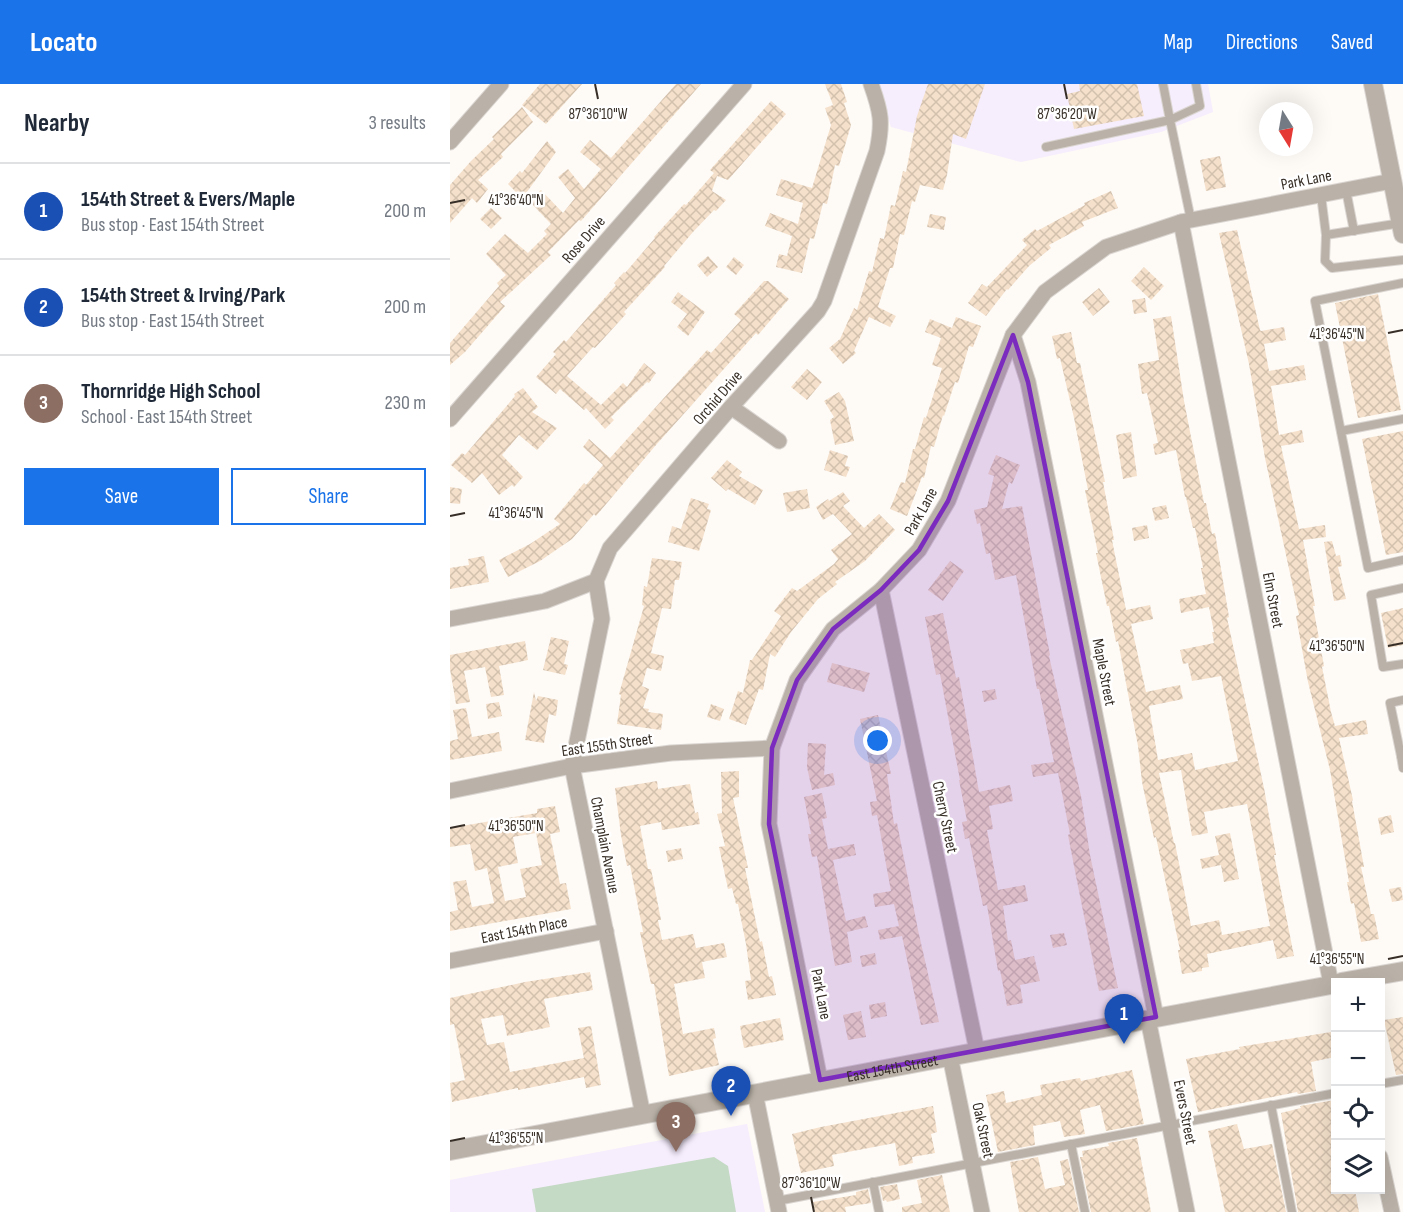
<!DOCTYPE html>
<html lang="en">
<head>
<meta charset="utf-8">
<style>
  :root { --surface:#fff; --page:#f6f6f7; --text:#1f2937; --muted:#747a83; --line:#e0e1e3; --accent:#1a73e8 }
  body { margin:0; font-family:"Sofia Sans Condensed",sans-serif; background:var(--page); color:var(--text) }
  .controls { position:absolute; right:18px; bottom:18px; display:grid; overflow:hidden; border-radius:0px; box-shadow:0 6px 24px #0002 }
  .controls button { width:54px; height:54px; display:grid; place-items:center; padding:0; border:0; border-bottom:2px solid var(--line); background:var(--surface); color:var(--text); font:30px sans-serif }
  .compass { position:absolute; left:809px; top:18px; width:54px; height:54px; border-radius:50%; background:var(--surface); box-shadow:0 6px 24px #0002; rotate:169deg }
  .you { position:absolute; left:428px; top:657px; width:21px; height:21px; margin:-15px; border:4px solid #fff; border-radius:50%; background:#1a73e8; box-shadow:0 0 0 9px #1a73e833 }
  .badge { display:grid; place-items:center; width:39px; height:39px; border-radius:50%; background:var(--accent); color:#fff; font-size:20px; font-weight:700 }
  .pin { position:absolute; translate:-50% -50px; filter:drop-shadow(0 2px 3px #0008) }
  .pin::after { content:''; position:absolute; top:32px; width:21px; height:18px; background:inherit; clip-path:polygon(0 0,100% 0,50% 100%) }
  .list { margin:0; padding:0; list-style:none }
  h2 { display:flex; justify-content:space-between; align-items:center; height:78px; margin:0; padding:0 24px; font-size:26px }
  h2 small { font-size:20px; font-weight:400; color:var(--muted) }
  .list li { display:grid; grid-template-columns:39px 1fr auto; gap:18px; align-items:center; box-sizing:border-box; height:96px; padding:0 24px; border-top:2px solid var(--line) }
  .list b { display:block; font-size:22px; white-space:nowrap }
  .list p { margin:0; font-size:20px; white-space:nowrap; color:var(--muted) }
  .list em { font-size:20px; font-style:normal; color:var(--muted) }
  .actions { display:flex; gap:12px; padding:18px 24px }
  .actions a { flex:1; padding:14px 0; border:2px solid var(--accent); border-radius:0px; text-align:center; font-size:21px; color:var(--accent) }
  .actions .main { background:var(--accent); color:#fff }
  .icon { flex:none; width:33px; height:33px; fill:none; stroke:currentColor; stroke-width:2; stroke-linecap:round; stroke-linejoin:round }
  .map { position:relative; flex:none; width:953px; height:1128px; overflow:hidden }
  header { display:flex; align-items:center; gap:36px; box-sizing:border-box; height:84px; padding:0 30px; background:var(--accent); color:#fff }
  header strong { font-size:28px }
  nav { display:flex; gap:33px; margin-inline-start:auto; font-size:21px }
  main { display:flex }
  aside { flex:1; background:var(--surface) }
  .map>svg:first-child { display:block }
  .education { fill:#f6edfd }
  .park { fill:#c4dac4 }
  .building { fill:url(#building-cross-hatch); fill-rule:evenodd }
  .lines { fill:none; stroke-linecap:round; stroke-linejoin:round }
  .service-casing { stroke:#dad5d1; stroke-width:10 }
  .minor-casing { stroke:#dad5d1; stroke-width:17 }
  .tertiary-casing { stroke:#dad5d1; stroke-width:20 }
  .service { stroke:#bab2a8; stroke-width:8 }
  .minor { stroke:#bab2a8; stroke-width:15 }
  .tertiary { stroke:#bab2a8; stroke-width:18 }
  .marked { fill:#7b2cbf; fill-opacity:0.2; stroke:#7b2cbf; stroke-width:4.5; stroke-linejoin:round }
  .ticks { fill:none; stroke:#372f27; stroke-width:2 }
  .labels { text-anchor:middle; stroke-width:5; stroke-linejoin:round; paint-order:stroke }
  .street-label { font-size:16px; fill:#372f27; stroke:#fff }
  .ticks-label { font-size:15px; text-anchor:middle; fill:#372f27; stroke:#fff; stroke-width:5; stroke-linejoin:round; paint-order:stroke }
</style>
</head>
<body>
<header>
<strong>Locato</strong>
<nav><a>Map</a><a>Directions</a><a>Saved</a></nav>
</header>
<main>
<aside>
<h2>Nearby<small>3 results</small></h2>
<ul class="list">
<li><span class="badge" style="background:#1a4fb4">1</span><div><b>154th Street &amp; Evers/Maple</b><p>Bus stop · East 154th Street</p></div><em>200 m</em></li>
<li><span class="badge" style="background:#1a4fb4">2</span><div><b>154th Street &amp; Irving/Park</b><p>Bus stop · East 154th Street</p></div><em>200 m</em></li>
<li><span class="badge" style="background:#8d6e63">3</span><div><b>Thornridge High School</b><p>School · East 154th Street</p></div><em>230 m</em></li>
</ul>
<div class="actions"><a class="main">Save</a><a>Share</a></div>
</aside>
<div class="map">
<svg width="953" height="1128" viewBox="0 0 953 1128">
  <defs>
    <pattern id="building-cross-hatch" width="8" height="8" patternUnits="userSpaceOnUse" patternTransform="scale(1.5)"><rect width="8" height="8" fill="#f5e1cb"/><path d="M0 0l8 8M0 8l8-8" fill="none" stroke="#d3c1ae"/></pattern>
  </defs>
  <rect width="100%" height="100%" fill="#fefaf6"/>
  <!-- education -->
  <g class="education">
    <path d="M427,0H758L763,28L711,48L571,78L441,43Z"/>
    <path d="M297,1040L315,1128H0V1096Z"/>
  </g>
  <!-- park -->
  <path class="park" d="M264,1073L278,1082L286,1128H86L82,1105Z"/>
  <!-- building -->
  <g class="building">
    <path d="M90,0H132L96,40L72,21Z"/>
    <path d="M226,0H251L131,137L129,136L98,168L101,171L50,218L55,222L15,268L0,281V259L49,202L47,199L56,191L36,170L55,150L78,169L97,150L94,147L101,140L78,116L91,106L113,129L125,114L108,93L118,85L134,105L151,85L130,68L140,56L161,74Z"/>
    <path d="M375,0H391L397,18L394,19L401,41L389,82L385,81L377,120L373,119L364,155L360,154L352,189L326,183L329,170L337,172L342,152L315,142L320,129L348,140L353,119L326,111L331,95L362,104L381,41L375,24L383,21Z"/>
    <path d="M478,0H535L516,55L503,50L497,91L493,106L470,101L465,118L462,117L454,151L450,150L443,184H440L428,223L446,232L440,243L419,233L404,267L406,269L393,280L379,264L390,255L404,224L407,226L419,187L422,188L430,154L434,155L441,121L445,122L453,87L456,88L467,32Z"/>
    <path d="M629,0H687L694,32L624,45L617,10L630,7Z"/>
    <path d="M321,17L336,30L278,96L267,92L262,107L276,116L266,127L264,126L243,148L214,182L215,183L174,228L176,230L145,264L143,263L117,292L151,321L173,299L177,303L194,279L206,289L199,299L197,298L161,333L164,336L155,345L136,324L134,326L110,305L106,310L86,293L106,270L103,268L114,256L116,258L166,201L164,199L174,188L175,189L205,154L204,153L234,120L236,121L264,89L260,86Z"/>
    <path d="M72,23L83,38L51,70L53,73L28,96L38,105L27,119L22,114L0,139V101L21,77L44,55L42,53Z"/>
    <path d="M97,57L106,68L74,112L70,108L68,110L58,100L70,87L72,89Z"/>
    <path d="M770,72L776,103L756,107L750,76Z"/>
    <path d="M661,107L668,124L632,138L634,142L599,161L601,164L579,182L558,206L557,205L536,232L518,219L532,200L537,203L577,161L572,156L585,145L587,147L635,121L634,119Z"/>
    <path d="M41,124L52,134L41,145L30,135Z"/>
    <path d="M480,130L496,133L494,146L477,143Z"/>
    <path d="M787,146L810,246L811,247L834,243L836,256L814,260L819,287L854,281L856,296L821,302L829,351L852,346L854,358L831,362L849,445L875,441L876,453L853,456L865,522H863L874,582L872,583L881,628L885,642L916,636L918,650L889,654L903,716L902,717L914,783H911L921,830H924L929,855L911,858L904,819L901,820L897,798H899L880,686L858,598L846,532L849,531L815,374L799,280L769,149Z"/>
    <path d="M258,172L268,183L257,193L247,181Z"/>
    <path d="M284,173L294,181L286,191L276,183Z"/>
    <path d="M694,183L714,202L701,216L681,197Z"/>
    <path d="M314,197H318L339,215L325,231L308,251L306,249L206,361L146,432L144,430L122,455L90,477L58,493L49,476L80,460L110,440L104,435L134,399L136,401L153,381L133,363L139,355L160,374L257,266L261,269L291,236L284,230Z"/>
    <path d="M649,204L660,218L643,232L632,218Z"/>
    <path d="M228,208L255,228L238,252L227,243L237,230L221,218Z"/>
    <path d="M928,210L951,326L908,334L885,219Z"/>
    <path d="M695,214L697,228L684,230L682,216Z"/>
    <path d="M721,232L734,317L754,419H756L762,450L765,449L779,533L777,534L814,704L826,771H824L844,872L827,875L823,856L757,870L759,883L752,884V887L732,890L728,866H730L713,786L706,753L704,754L692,698L688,662L668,557L666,558L659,522H657L646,469H648L635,406H638L624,334L610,274L607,275L602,252L621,248L627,279H630L655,398H653L664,456H662L676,526L700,521L703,535L681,540L696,608L730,601L733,615L699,622L708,676L742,669L745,686L788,677L771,592L742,597L738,579L733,580L730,566L764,559L762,548H764L759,523L731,529L729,515L756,510L751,484H753L745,444H743L736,413H735L726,366L705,371L703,360L708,359L697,309L692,310L688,280L709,276L703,235ZM731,686L742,752L758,749L754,728L797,720L820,842L772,851L769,836L741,842L725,759H724L709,689Z"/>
    <path d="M506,233L531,242L523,263L519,262L508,299L505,298L494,332L493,331L484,363L481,362L474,394L472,393L457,432L440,425L451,398L455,399L463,365H465L474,333L476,334L492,284L482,281L491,254L475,248L480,235L502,244Z"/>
    <path d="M357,285L372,298L357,316L341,303Z"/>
    <path d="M73,304L88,323L82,328L107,344L87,366L69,351L52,371L73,393L64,403L62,401L49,411L32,389L22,399L1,381L12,369L15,371L65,312L64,310Z"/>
    <path d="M389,308L395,317L404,357L385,361L380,336L384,333L374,317Z"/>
    <path d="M953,347V468L936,471L912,355Z"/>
    <path d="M681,348L687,392L673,395L666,351Z"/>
    <path d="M380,366L398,372L395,382L400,383L396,393L374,386Z"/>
    <path d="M546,371L570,381L562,400L559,398L552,425L572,422L600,571L599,572L631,712L640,771L668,904L649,907L624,782L618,751L620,750L608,689L583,693L581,681L604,678L589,605H587L566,491L545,496L540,469L536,470L530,439L527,440L524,426L537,423L544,392L538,390Z"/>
    <path d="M277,376L292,388L289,392L313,406L305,421L278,405L276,407L261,394Z"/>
    <path d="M0,403L12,405L10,420L0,419Z"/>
    <path d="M357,405L360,424L337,428L333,409Z"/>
    <path d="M393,408L400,417L393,422L414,444L429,430L445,446L415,477L385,498L387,500L368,515L341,548L325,573L320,570L313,606L309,605L296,641L279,635L288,607L293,609L300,576H302L331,532L324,527L342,504L347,507L384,480L388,475L381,466L402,450L383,430L373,436L366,423L378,415L379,417Z"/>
    <path d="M241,414L259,420L257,425L261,426L249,467L218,458L222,442L231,445Z"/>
    <path d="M716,421L719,434L705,437L702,424Z"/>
    <path d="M697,441L699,454L684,457L682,444Z"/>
    <path d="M882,457L886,472L890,471L892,482L888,483L896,515L884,517L874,458Z"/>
    <path d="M34,472L39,498L0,505V484L19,481L18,475Z"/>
    <path d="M202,474L232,478L229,496H225L221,525L212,524L201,569L214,572L211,587L197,584L192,602L199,605L193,624L199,625L198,628L213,630L211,646L167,640L171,611L169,610L194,522L192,521L194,502L197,503Z"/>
    <path d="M500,477L514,487L493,517L478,506Z"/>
    <path d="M953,524V561L938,564L931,529Z"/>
    <path d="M493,529L506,594L509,593L529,708L560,701L563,717L539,722L543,745L537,746L548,806L575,801L578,817L553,822L558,857L561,856L565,876L584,872L590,897L570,901L573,919L557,922L550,886L548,887L537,821L533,822L519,754L515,755L512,738L517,737L509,696H510L490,590L486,591L475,533Z"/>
    <path d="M101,553L119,557L114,580L118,581L115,591L93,586Z"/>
    <path d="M75,557L78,576L49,582L54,611L41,613L35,583L14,587L20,618L6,620L0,585V571Z"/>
    <path d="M382,579L420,589L414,608L377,598Z"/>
    <path d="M545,605L547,615L534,618L532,607Z"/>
    <path d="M84,608L86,617L88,612L108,616L106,632L99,630L94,659L75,656Z"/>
    <path d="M49,618L52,632L38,635L36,620Z"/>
    <path d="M261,620L274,625L270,637L257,633Z"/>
    <path d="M16,624L22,653L49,648L52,667L0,676V657L8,655L3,626Z"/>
    <path d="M428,631L441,690H437L444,740L447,739L468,846L489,938L471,941L452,852L430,856L428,846L449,842L444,820L425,823L423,810L441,807L427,731L422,732L420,718L427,717L410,635Z"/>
    <path d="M358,659L376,660L374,691L383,689L385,701L362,706L357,683Z"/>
    <path d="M289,687V713L283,714L298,784H295L310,858L312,857L319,893L322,892L326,911L298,916L295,897L301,896L296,860L288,820H286L282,804L278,805L269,763L275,762L267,730L272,729L271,688Z"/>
    <path d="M207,697L208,705L240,700L245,729L248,728L250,740L212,746L211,738L190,742L198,785H201L211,836H208L212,856L243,850L246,864L274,859L277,873L252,878L255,894L224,900L233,950L264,944L266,954L263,955L269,981L219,992L204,900H201L190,848H193L180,781L177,782L171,751L165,704Z"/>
    <path d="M372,709L377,734L372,735L378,765L404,760L406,771L383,776L396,837L415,832L418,843L397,848L402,878L385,882L367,772L362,773L358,750H361L354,713Z"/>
    <path d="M105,722L110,748L100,750L110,800L116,799L121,825L0,847V828L8,826L3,798L16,796L22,823L44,819L37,784L25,787L20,760L0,763V744L87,729V725ZM86,749L92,781L70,785L76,813L55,817L48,783L68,779L63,753Z"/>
    <path d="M941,731L944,748L931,751L928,734Z"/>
    <path d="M780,749L789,795L774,798L771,781L752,785L750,775L769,771L765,752Z"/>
    <path d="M231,764L233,775L218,778L216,767Z"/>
    <path d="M951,803L953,816L942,818L939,805Z"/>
    <path d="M614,849L617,861L603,864L600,851Z"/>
    <path d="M425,869L427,880L412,883L410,872Z"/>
    <path d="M140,888L143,906L94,915L100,943L57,952L53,931L31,935L37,961L54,958L60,988L134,974L128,944L141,942L151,1001L136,1004L134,993L68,1006V1004L2,1018L0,999L15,996L4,940L0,941V914L75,898Z"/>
    <path d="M435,918L437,932L421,935L419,921Z"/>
    <path d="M411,927L416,953L398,956L393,931Z"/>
    <path d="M953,933V990L946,991L934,936Z"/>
    <path d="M330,934L334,956L294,964L290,942Z"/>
    <path d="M881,948L885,973L861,978L866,1007L848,1010L847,1008L748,1028L736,975L790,965L789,963Z"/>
    <path d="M682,986L694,1040L656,1047L650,1021L630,1026L635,1050L614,1053L610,1037L583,1042L585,1061L548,1068L536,1011L554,1007L556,1019L592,1011L590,1001L630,994L631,997Z"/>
    <path d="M885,1016V1106H905L909,1128H848L831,1029L851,1024L850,1022Z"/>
    <path d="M483,1022L487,1048L481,1050L485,1069L462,1073L463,1079L449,1082L445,1059L382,1071L384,1082L351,1089L342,1050L371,1043Z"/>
    <path d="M787,1040L794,1065L822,1060L836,1128H775L758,1047Z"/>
    <path d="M687,1054L701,1128H641L630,1073H633L632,1067L659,1062L658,1059Z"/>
    <path d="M588,1073L595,1105L615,1101L610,1077L618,1075L629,1128H569L560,1078Z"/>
    <path d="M492,1091L500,1128H452V1123L472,1119L467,1096Z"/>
    <path d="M447,1100L450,1115L437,1118L436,1116L433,1117L430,1103Z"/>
    <path d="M418,1105L421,1119L395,1123L396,1128H365L363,1118L406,1111V1108Z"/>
  </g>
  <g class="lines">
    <defs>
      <g id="service">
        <path d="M596,63L720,36L713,0"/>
        <path d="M896,106L904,147"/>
        <path d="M871,111L876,151L875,177L882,184L953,176"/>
        <path d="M741,136L720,36L750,22L746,0"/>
        <path d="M876,151L951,139"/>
        <path d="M953,199L865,217L918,484L953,476"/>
        <path d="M891,347L953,335"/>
        <path d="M953,504L921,511L933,583L953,580"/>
        <path d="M953,616L940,619L951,672H953"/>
        <path d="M951,672L953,684"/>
        <path d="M930,1000L953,996"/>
        <path d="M821,1021L842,1128"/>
        <path d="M621,1060L635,1128"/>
        <path d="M423,1098L429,1128"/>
        <path d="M327,1117L886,1009"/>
      </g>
      <g id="minor">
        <path d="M0,58L51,0"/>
        <path d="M731,138L881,900"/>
        <path d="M563,251L578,298L706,933"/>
        <path d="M281,323L329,357"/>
        <path d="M0,335L294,0"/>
        <path d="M146,497L152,535L122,682L193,1031"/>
        <path d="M431,506L527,967"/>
        <path d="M0,535L95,517L146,497L160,464L281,323L368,227L374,217L427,67C433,38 431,28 421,0"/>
        <path d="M0,707L122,682L221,669L322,664"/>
        <path d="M0,877L156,847"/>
        <path d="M698,935L737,1128"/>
        <path d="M500,972L532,1128"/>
        <path d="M370,996L319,740L322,664L347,596L383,545L431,506L469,466L498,417L563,251L595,208L656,163L731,138L942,97"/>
        <path d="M305,1009L329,1128"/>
        <path d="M930,1073L942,1128"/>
      </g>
      <g id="tertiary">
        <path d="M923,0L953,150"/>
        <path d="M891,898L953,887"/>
        <path id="s1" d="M0,1067L886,900"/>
      </g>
    </defs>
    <!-- service casing -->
    <use href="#service" class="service-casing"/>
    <!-- minor casing -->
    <use href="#minor" class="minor-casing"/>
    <!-- tertiary casing -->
    <use href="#tertiary" class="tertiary-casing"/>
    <!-- service -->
    <use href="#service" class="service"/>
    <!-- minor -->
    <use href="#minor" class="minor"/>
    <!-- tertiary -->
    <use href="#tertiary" class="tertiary"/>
  </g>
  <!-- marked area -->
  <path class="marked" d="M563,251L578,298L706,933L370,996L319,740L322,664L347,596L383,545L431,506L469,466L498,417Z"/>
  <!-- ticks -->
  <path class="ticks" d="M145,0L148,15M614,0L617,15M0,119L15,116M938,249L953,246M0,432L15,429M938,562L953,559M0,744L15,741M938,875L953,872M0,1057L15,1054M361,1113L364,1128"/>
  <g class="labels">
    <!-- street labels -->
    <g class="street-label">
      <text transform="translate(856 95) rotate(-11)" y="6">Park Lane</text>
      <text transform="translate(133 155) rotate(-49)" y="6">Rose Drive</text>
      <text transform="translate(267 313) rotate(-49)" y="6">Orchid Drive</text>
      <text transform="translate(470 427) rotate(-61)" y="6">Park Lane</text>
      <text transform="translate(824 516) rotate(79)" y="6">Elm Street</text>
      <text transform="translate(655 588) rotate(79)" y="6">Maple Street</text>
      <text transform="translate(157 660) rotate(-8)" y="6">East 155th Street</text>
      <text transform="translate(496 733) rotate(78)" y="6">Cherry Street</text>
      <text transform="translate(156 761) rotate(79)" y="6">Champlain Avenue</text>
      <text transform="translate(74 845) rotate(-11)" y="6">East 154th Place</text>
      <text transform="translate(372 910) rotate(79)" y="6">Park Lane</text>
      <text dy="6" stroke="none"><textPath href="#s1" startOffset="450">East 154th Street</textPath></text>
      <text transform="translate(736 1028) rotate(79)" y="6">Evers Street</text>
      <text transform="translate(534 1046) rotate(78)" y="6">Oak Street</text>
    </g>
  </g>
  <g class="ticks-label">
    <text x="148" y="35">87°36'10"W</text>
    <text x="617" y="35">87°36'20"W</text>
    <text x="66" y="121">41°36'40"N</text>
    <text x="887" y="255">41°36'45"N</text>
    <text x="66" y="434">41°36'45"N</text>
    <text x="887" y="567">41°36'50"N</text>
    <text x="66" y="747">41°36'50"N</text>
    <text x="887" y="880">41°36'55"N</text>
    <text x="66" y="1059">41°36'55"N</text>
    <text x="361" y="1104">87°36'10"W</text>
  </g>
</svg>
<div class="controls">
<button>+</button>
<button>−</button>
<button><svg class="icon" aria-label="locate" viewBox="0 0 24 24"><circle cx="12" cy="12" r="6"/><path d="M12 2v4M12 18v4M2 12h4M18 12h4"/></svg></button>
<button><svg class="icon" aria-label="layers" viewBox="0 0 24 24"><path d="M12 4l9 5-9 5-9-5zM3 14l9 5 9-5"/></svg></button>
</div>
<svg class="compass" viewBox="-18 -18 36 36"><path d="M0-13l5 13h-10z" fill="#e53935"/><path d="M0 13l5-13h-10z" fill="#747a83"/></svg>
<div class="you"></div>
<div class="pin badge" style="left:674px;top:960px;background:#1a4fb4">1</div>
<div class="pin badge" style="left:281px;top:1032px;background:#1a4fb4">2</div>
<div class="pin badge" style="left:226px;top:1068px;background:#8d6e63">3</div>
</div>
</main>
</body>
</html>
